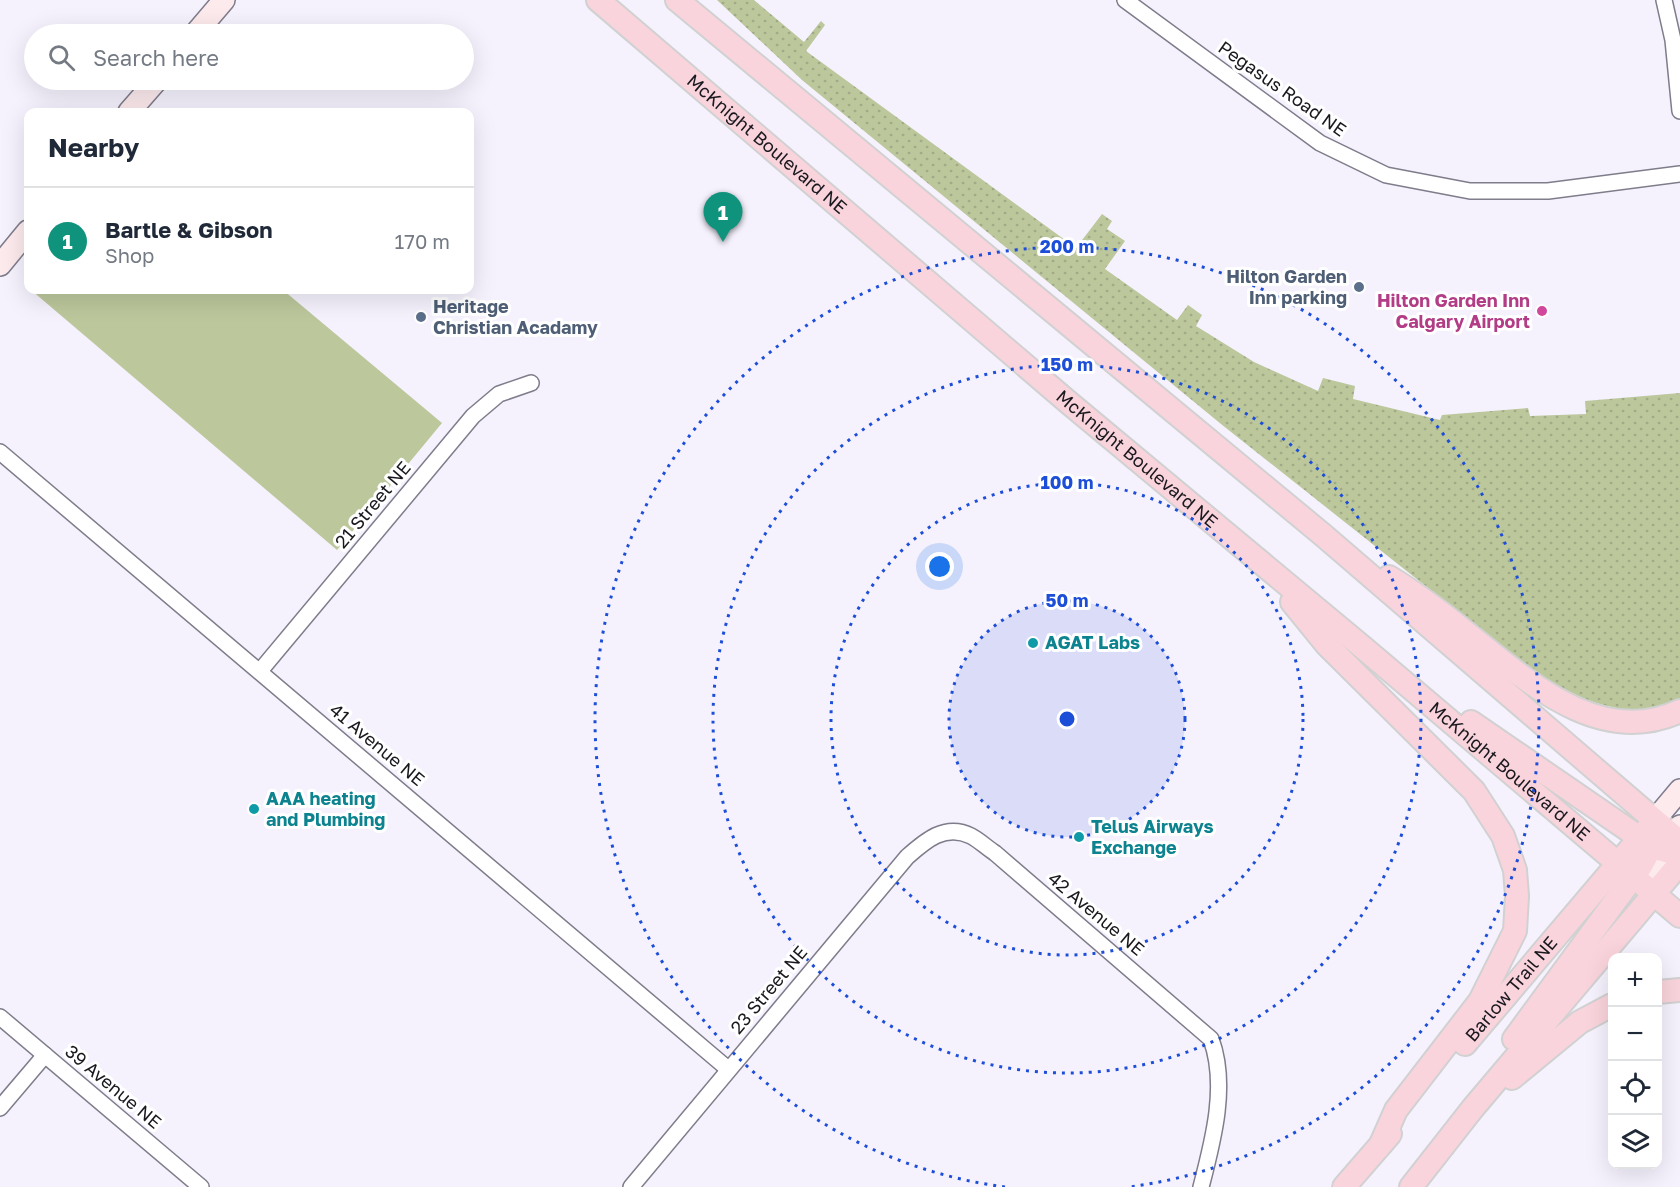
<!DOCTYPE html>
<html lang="en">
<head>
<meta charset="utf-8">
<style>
  :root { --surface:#fff; --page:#f6f6f7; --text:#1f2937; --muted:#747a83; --line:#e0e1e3; --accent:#10937c }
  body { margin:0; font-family:"Golos Text",sans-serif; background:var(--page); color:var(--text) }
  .controls { position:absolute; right:18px; bottom:18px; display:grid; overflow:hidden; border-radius:12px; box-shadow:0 6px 24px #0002 }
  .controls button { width:54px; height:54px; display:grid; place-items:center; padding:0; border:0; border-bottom:2px solid var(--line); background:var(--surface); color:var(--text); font:30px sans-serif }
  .you { position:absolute; left:940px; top:567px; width:21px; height:21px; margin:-15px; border:4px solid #fff; border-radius:50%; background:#1a73e8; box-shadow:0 0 0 9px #1a73e833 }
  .badge { display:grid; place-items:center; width:39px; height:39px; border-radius:50%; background:var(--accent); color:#fff; font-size:20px; font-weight:700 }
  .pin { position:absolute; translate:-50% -50px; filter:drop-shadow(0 2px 3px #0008) }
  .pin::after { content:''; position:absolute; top:32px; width:21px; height:18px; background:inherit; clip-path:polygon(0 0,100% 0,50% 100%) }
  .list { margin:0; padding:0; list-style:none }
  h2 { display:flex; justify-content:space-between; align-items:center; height:78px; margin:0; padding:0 24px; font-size:26px }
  h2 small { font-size:20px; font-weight:400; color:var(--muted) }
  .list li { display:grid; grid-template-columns:39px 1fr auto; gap:18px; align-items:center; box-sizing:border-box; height:108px; padding:0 24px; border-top:2px solid var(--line) }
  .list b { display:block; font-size:22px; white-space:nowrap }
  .list p { margin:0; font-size:20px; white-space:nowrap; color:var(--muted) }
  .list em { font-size:20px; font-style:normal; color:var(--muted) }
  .icon { flex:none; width:33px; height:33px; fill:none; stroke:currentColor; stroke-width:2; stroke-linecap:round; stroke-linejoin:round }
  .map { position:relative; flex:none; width:1680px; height:1187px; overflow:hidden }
  .search { position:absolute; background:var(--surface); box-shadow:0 6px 24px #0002; left:24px; top:24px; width:450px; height:66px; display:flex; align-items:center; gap:15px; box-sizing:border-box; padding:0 21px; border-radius:33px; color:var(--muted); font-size:22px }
  .panel { position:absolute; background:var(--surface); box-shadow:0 6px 24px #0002; left:24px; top:108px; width:450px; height:186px; border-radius:12px }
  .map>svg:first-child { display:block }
  .grass { fill:url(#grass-dots) }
  .pitch { fill:#bcc79c }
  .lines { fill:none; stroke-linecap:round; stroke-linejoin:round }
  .street-casing { stroke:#7f7c8b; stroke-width:18 }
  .secondary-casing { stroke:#7f7c8b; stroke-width:24 }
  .primary-casing { stroke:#d1d1d2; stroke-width:26 }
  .street { stroke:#fff; stroke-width:15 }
  .secondary { stroke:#fceaed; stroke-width:21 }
  .primary { stroke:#fad4dc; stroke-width:22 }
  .ring { fill:none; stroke:#1d4ed8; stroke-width:3; stroke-dasharray:3 6 }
  .service-dot { fill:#5c6f8a; stroke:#fff; stroke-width:2 }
  .hotel-dot { fill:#d1479c; stroke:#fff; stroke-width:2 }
  .culture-dot { fill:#0f9aa8; stroke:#fff; stroke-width:2 }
  .labels { text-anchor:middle; stroke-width:6; stroke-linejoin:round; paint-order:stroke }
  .street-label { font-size:18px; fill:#19181e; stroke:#fff }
  .service-label { font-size:18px; font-weight:bold; fill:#4e5e75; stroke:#fff; text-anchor:end }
  .hotel-label { font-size:18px; font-weight:bold; fill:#b23c85; stroke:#fff; text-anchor:end }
  .culture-label { font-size:18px; font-weight:bold; fill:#0d838f; stroke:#fff; text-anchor:start }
  .centre { fill:#1d4ed8; stroke:#fff; stroke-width:3 }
  .ring-label { font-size:18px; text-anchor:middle; font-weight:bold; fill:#1d4ed8; stroke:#fff; stroke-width:6; stroke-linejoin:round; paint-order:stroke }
</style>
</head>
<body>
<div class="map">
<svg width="1680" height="1187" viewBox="0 0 1680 1187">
  <defs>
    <pattern id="grass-dots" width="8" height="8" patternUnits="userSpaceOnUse" patternTransform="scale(1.5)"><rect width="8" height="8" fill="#bcc79c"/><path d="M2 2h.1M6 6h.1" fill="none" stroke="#a1aa86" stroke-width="1.8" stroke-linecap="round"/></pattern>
  </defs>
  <rect width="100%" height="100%" fill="#f5f2fd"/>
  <!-- grass -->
  <path class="grass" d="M717,0H754L804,42L821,21L825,25L806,51L1076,248L1102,214L1112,221L1107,229L1125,241L1105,269L1177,320L1188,305L1202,315L1196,326L1254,362L1318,391L1323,378L1355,386L1353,399L1440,420L1442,415L1528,408L1530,416L1586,414L1585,401L1680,393V699C1670,703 1659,708 1649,709C1603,714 1566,691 1529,668L1221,424L802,80Z"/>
  <!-- pitch -->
  <path class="pitch" d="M31,290H283L442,423L337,550Z"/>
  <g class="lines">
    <defs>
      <g id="street">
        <path d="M1125,0L1320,143L1386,175L1470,191H1548L1680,174"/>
        <path d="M1664,0L1673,40L1680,111"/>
        <path d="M0,452L728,1069"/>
        <path d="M260,671L473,416L499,394L531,383"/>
        <path d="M0,1017L201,1187"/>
        <path d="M0,1108L45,1055"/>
        <path d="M631,1187L907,857C925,841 945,823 971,836C979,840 987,848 995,853L1211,1039C1228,1085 1213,1141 1201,1187"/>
      </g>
      <g id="secondary">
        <path d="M195,34L224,0"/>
        <path d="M129,112L157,80"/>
        <path d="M0,265L28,231"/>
        <path d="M1654,821L1680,790"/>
        <path d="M1654,894L1655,870L1663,851L1680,826"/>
      </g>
      <g id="primary">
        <path id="s1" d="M598,0L1068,402L1366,650L1680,916"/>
        <path d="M677,0L1323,535L1680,842"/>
        <path d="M1389,577C1417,594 1442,613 1468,634C1526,680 1600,749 1680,711"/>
        <path d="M1292,602L1327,645L1474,791L1503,836L1515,870L1517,896L1515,931L1480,1001L1396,1110L1381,1144"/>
        <path d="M1471,722L1640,838C1653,846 1664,854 1680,852"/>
        <path d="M1658,992L1680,990"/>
        <path d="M1514,1039L1641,866L1652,846L1655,832"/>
        <path id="s2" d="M1465,1044L1654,821"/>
        <path d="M1512,1078L1580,1022L1612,1005"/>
        <path d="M1344,1187L1390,1134"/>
        <path d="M1411,1187L1473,1108L1680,863"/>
      </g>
    </defs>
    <!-- street casing -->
    <use href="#street" class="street-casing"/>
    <!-- secondary casing -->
    <use href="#secondary" class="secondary-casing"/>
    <!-- primary casing -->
    <use href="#primary" class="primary-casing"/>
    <!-- street -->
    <use href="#street" class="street"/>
    <!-- secondary -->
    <use href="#secondary" class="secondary"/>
    <!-- primary -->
    <use href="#primary" class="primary"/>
  </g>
  <!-- distance rings -->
  <circle cx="1067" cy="719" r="118" fill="#1d4ed8" fill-opacity=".12"/>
  <g class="ring">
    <circle cx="1067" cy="719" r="118"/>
    <circle cx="1067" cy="719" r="236"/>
    <circle cx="1067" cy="719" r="354"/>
    <path d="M1005 1187A472 472 0 1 1 1129 1187"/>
  </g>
  <!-- markers -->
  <g class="service-dot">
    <circle cx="1359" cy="287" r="6"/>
    <circle cx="421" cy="317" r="6"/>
  </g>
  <circle class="hotel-dot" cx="1542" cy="311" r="6"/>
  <g class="culture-dot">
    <circle cx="1033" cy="643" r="6"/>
    <circle cx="254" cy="809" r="6"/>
    <circle cx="1079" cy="837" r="6"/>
  </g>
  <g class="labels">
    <!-- street labels -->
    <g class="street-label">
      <text transform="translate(1282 89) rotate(35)" y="6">Pegasus Road NE</text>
      <text dy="6" stroke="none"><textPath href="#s1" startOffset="222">McKnight Boulevard NE</textPath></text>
      <text dy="6" stroke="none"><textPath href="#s1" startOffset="708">McKnight Boulevard NE</textPath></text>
      <text transform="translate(373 505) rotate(-50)" y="6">21 Street NE</text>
      <text transform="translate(377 745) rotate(40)" y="6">41 Avenue NE</text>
      <text dy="6" stroke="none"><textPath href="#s1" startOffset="1194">McKnight Boulevard NE</textPath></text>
      <text transform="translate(1096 914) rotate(40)" y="6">42 Avenue NE</text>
      <text dy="6" stroke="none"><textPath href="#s2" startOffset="72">Barlow Trail NE</textPath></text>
      <text transform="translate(769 990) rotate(-50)" y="6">23 Street NE</text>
      <text transform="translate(113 1087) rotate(40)" y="6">39 Avenue NE</text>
    </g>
    <!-- service labels -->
    <g class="service-label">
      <text x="1347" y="283">Hilton Garden<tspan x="1347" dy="21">Inn parking</tspan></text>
      <text x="433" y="313" text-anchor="start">Heritage<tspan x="433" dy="21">Christian Acadamy</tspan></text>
    </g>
    <!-- hotel labels -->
    <g class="hotel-label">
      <text x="1530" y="307">Hilton Garden Inn<tspan x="1530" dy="21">Calgary Airport</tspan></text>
    </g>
    <!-- culture labels -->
    <g class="culture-label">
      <text x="1045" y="649">AGAT Labs</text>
      <text x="266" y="805">AAA heating<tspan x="266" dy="21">and Plumbing</tspan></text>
      <text x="1091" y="833">Telus Airways<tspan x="1091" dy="21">Exchange</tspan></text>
    </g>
  </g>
  <circle cx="1067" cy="719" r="9" class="centre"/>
  <g class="ring-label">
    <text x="1067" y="253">200 m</text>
    <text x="1067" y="371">150 m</text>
    <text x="1067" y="489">100 m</text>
    <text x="1067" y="607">50 m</text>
  </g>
</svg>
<div class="controls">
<button>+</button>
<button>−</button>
<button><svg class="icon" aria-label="locate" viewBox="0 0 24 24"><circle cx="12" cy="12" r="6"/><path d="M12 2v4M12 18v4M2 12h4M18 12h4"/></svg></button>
<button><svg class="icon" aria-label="layers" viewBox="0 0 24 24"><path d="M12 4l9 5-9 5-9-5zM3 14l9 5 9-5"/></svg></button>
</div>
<div class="you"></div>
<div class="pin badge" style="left:723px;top:242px">1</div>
<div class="search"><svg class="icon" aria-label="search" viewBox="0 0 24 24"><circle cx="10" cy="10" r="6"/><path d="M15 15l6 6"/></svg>Search here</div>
<section class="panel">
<h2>Nearby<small></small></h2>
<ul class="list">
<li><span class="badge">1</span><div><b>Bartle &amp; Gibson</b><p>Shop</p></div><em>170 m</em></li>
</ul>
</section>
</div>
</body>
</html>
